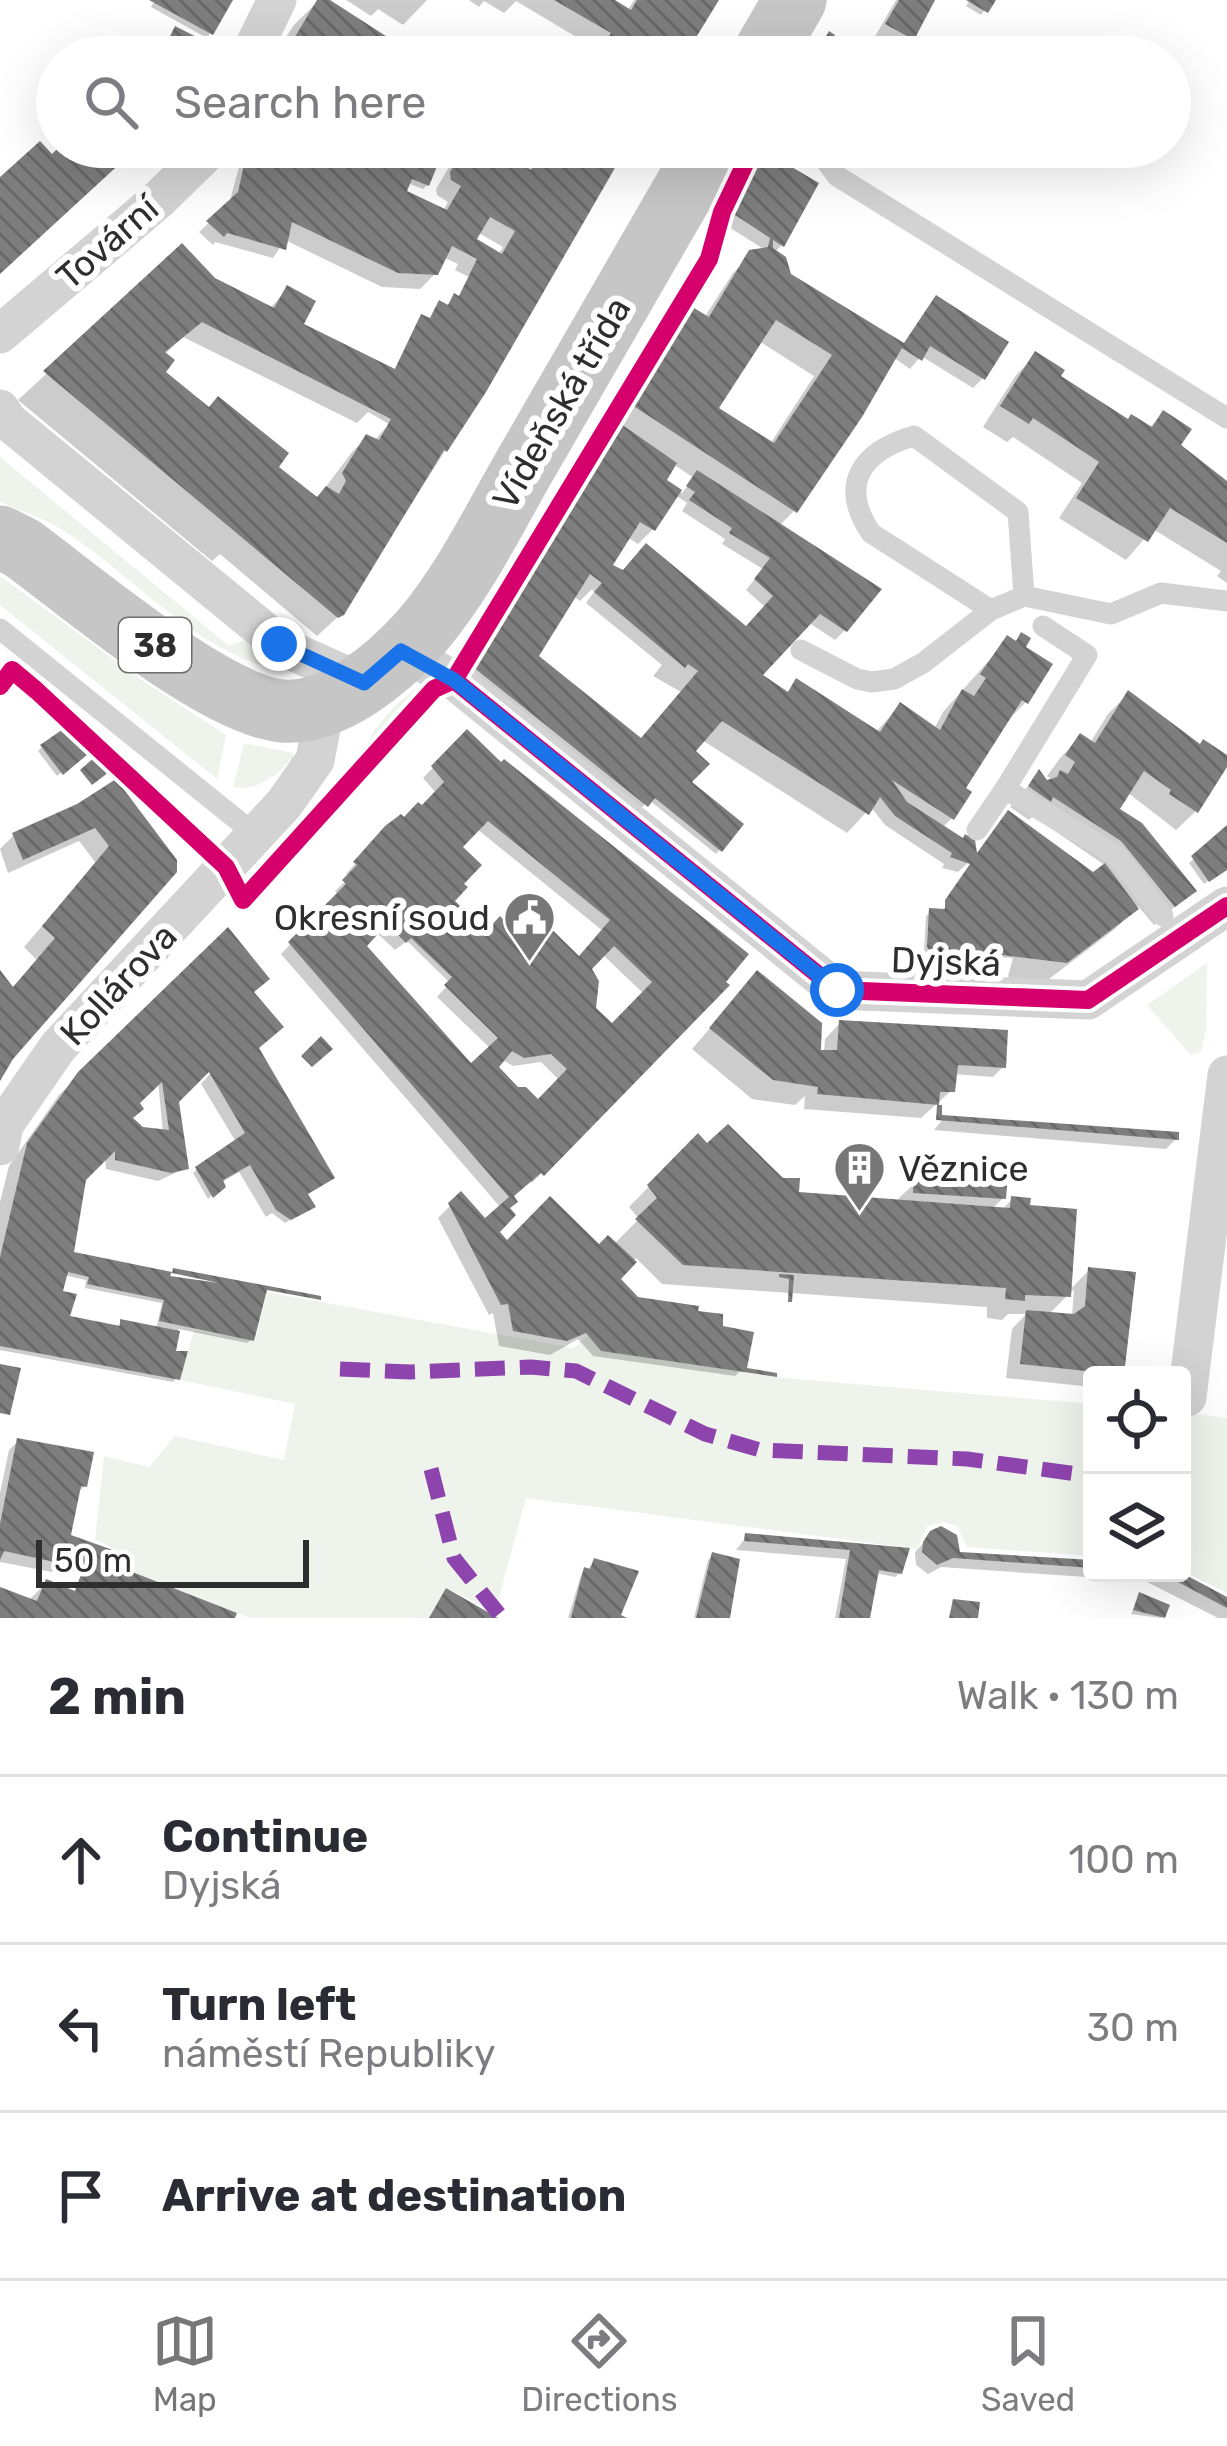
<!DOCTYPE html>
<html lang="en">
<head>
<meta charset="utf-8">
<style>
  :root { --surface:#fff; --page:#f7f7f7; --text:#2b2b33; --muted:#7c7c81; --line:#e1e1e2; --accent:#777 }
  body { margin:0; font-family:Rubik,sans-serif; background:var(--page); color:var(--text) }
  .controls { position:absolute; right:36px; bottom:36px; display:grid; overflow:hidden; border-radius:12px; box-shadow:0 12px 48px #0002 }
  .controls button { width:108px; height:108px; display:grid; place-items:center; padding:0; border:0; border-bottom:3px solid var(--line); background:var(--surface); color:var(--text); font:60px sans-serif }
  .scale { position:absolute; left:36px; bottom:30px; width:273px; box-sizing:border-box; padding-left:12px; border:6px solid #2e2e2e; border-top:0; font-size:33px; line-height:42px; white-space:nowrap; color:#2e2e2e; -webkit-text-stroke:9px #fff; paint-order:stroke }
  .stop { position:absolute; width:36px; height:36px; margin:-27px; border:9px solid #1a73e8; border-radius:50%; background:#fff }
  .stop.end { background:#1a73e8; border-color:#fff; box-shadow:0 3px 12px #0008 }
  .list { margin:0; padding:0; list-style:none }
  h2 { display:flex; justify-content:space-between; align-items:center; height:156px; margin:0; padding:0 48px; font-size:51px }
  h2 small { font-size:39px; font-weight:400; color:var(--muted) }
  .list li { display:grid; grid-template-columns:78px 1fr auto; gap:36px; align-items:center; box-sizing:border-box; height:168px; padding:0 48px; border-top:3px solid var(--line) }
  .list b { display:block; font-size:45px; white-space:nowrap }
  .list p { margin:0; font-size:39px; white-space:nowrap; color:var(--muted) }
  .list em { font-size:39px; font-style:normal; color:var(--muted) }
  .icon { flex:none; width:66px; height:66px; fill:none; stroke:currentColor; stroke-width:2; stroke-linecap:round; stroke-linejoin:round }
  .map { position:relative; flex:none; width:1227px; height:1618px; overflow:hidden }
  .search { position:absolute; background:var(--surface); box-shadow:0 12px 48px #0002; left:36px; right:36px; top:36px; height:132px; display:flex; align-items:center; gap:30px; box-sizing:border-box; padding:0 42px; border-radius:66px; color:var(--muted); font-size:45px }
  .sheet { height:660px; background:var(--surface) }
  nav { display:flex; justify-content:space-around; align-items:center; box-sizing:border-box; height:168px; border-top:3px solid var(--line); background:var(--surface); font-size:33px; color:var(--muted) }
  nav a { display:grid; justify-items:center; gap:6px }
  nav .on { color:var(--accent) }
  .map>svg:first-child { display:block }
  .grass { fill:#eef4ec }
  .shadow { fill:#0003; fill-rule:evenodd }
  .building { fill:url(#building-back-hatch); fill-rule:evenodd }
  .lines { fill:none; stroke-linecap:round; stroke-linejoin:round }
  .lane { stroke:#d3d3d3; stroke-width:21 }
  .street { stroke:#d3d3d3; stroke-width:39 }
  .primary { stroke:#c6c6c6; stroke-width:63 }
  .quiet { stroke:#8e44ad; stroke-width:15; stroke-dasharray:30 15; stroke-linecap:butt }
  .cycleway-casing { stroke:#fff; stroke-width:26 }
  .cycleway { stroke:#d6006c; stroke-width:18 }
  .route { stroke:#1a73e8; stroke-width:15 }
  .labels { text-anchor:middle; stroke-width:12; stroke-linejoin:round; paint-order:stroke }
  .shield { fill:#fff; stroke:#6d6d6d; stroke-width:3 }
  .shield-label { font-size:33px; font-weight:bold; fill:#2e2e2e }
  .street-label { font-size:36px; fill:#2e2e2e; stroke:#fff }
  .poi-label { font-size:36px; fill:#2e2e2e; stroke:#fff; text-anchor:end }
</style>
</head>
<body>
<div class="map">
<svg width="1227" height="1618" viewBox="0 0 1227 1618">
  <defs>
    <pattern id="building-back-hatch" width="6" height="6" patternUnits="userSpaceOnUse" patternTransform="scale(3)"><rect width="6" height="6" fill="#7e7e7e"/><path d="M-1 5l2 2M0 0l6 6M5-1l2 2" fill="none" stroke="#686868"/></pattern>
  </defs>
  <rect width="100%" height="100%" fill="#fff"/>
  <!-- grass -->
  <g class="grass">
    <path d="M0,457L229,646L256,635L274,650L263,666C185,641 129,572 61,529C43,518 20,511 0,502Z"/>
    <path d="M0,576L146,683L226,735L217,779L0,605Z"/>
    <path d="M421,686L426,687L364,753C370,729 400,698 421,686Z"/>
    <path d="M244,743L293,753L294,757C278,774 258,792 233,787Z"/>
    <path d="M1207,963L1206,1030L1201,1052L1191,1055L1147,1005Z"/>
    <path d="M267,1292L573,1348L588,1336L601,1351L783,1378L1092,1404V1556L967,1547L957,1526L944,1522L927,1526L917,1549L526,1498L495,1613L447,1588L429,1618H250L117,1566L121,1553L95,1539L104,1456L149,1467L175,1436L284,1460L295,1404L180,1380L194,1330L255,1341Z"/>
    <path d="M1182,1412L1227,1418V1593L1182,1571Z"/>
  </g>
  <!-- shadow -->
  <g class="shadow">
    <path d="M155,0H229L207,38L151,7Z"/>
    <path d="M319,0H325L397,57H273L294,25Z"/>
    <path d="M346,0H427L403,25L378,9L371,16Z"/>
    <path d="M469,0H609L627,11L634,0H715L680,57H591L598,50L516,1L504,13L484,1L479,7Z"/>
    <path d="M896,0H932L912,38L897,53L873,40Z"/>
    <path d="M970,0H992L981,15L966,6Z"/>
    <path d="M233,147H384L418,164L423,156L427,185L423,189L407,183L403,193L442,213L448,202L437,195L436,189L451,164L467,149L488,160L500,148L527,171L534,159L529,156L535,147H624L445,451L341,614L317,636L220,554L212,561L18,400L147,281H214L269,309L288,289L300,325L393,372L418,322L429,321L458,299L469,277L455,270L458,264L443,257L435,274L420,289L382,287L285,240L273,258L215,242L213,245L199,232L229,204L242,156L231,152ZM477,232L503,247L498,255L467,250ZM183,337L357,423L368,412L389,424L374,441L367,437L352,452L316,500L162,373L164,355Z"/>
    <path d="M762,153L782,245L775,252L788,276L903,346L937,299L983,378L973,388L921,356L910,369L893,357L794,511L779,526L845,630L835,640L808,622L758,675L785,694L797,682L875,733L900,705L934,729L943,712L1008,639L1021,648L1026,702L1006,722L962,789L952,818L942,828L973,858L958,872L942,868L944,864L885,825L871,807L847,833L702,740L692,752L687,783L740,825L716,854L649,800L626,824L454,686L606,443L620,429L615,426L675,332L694,312L704,318L733,273L754,253L765,250L724,224L752,163ZM759,341L814,376L770,444L715,409ZM673,464L694,478L682,493L663,480ZM675,495L687,503L682,511L725,539L722,544L763,569L746,590L765,607L745,629L620,575L610,565L627,537L638,544L653,529ZM592,589L594,592L586,603L662,665L653,676L681,692L640,741L535,657L573,596L580,601Z"/>
    <path d="M1036,355L1057,376L1128,422L1149,428L1163,414L1177,446L1227,485V583L1217,576L1221,571L1153,529L1126,560L1059,518L1082,483L1013,437L1007,442L983,427L1016,375Z"/>
    <path d="M1128,694L1199,747L1227,758L1196,811L1176,830L1127,792L1116,809L1193,891L1154,925L1138,906L1115,929L1045,982L1011,980L1008,976L1013,958L980,956L972,962L930,960L924,952L926,916L931,911L942,912L1004,818L1093,876L1106,866L1033,816L1029,820L1010,807L1037,776L1044,782H1055L1047,776L1061,757L1081,737L1090,743L1108,714Z"/>
    <path d="M467,733L725,985L532,1183L529,1180L501,1208L281,954L339,895L335,891L350,877L346,874L376,840L422,809L437,794L423,778ZM477,829L603,931L578,959L486,935L450,901L459,847ZM376,932L395,950L407,941L450,983L437,997L491,1049L471,1068L363,945ZM602,954L644,994L612,1027L593,1009L589,968ZM501,1059L513,1066L541,1062L560,1081L538,1103L517,1090L495,1067Z"/>
    <path d="M42,747L85,753L57,776L38,751Z"/>
    <path d="M79,807L174,861L0,1075V975L11,990L37,960L24,947L96,863L79,841L8,873L0,849L14,835Z"/>
    <path d="M1227,831V867L1204,884L1189,863Z"/>
    <path d="M228,932L250,993L256,1048L309,1210L285,1223L272,1213L266,1217L239,1172L221,1183L223,1186L208,1199L193,1173L210,1157L236,1142L201,1084L216,1067L212,1063L176,1101L186,1168L158,1181L106,1169L105,1158L83,1179L71,1252L252,1339L247,1343L178,1329L173,1354L177,1378L173,1382L0,1350V1202L9,1166L59,1095ZM158,1081L163,1133L142,1130L130,1119L136,1103ZM64,1275L86,1280L85,1288L162,1303L156,1329L121,1322L116,1328L66,1318L59,1293Z"/>
    <path d="M757,974L817,1058L824,1053L825,1039L840,1023L1003,1067L993,1077L953,1074L952,1090L921,1118L804,1109L805,1096L795,1105L752,1099L692,1049Z"/>
    <path d="M944,1118L1176,1139L1166,1149L934,1130Z"/>
    <path d="M707,1147L796,1194L899,1202V1198L929,1170L1003,1198L992,1209L1002,1210L1012,1199L1068,1292L1089,1270L1121,1374L1092,1375V1387L1006,1378L1012,1329L1026,1314H1008L1002,1320L987,1318V1307L662,1284L636,1258L599,1297L636,1299L694,1314L720,1329L745,1366L735,1376L593,1356L578,1339L550,1355L499,1346L493,1313L489,1315L438,1218L459,1197L507,1244L599,1248L614,1244L639,1219L629,1207L679,1156ZM1074,1289L1072,1317L1048,1315Z"/>
    <path d="M19,1440L85,1486L76,1494L65,1545L232,1618H0V1591L28,1601L47,1582L74,1593L82,1571L61,1563L52,1572L0,1562V1493L9,1450Z"/>
    <path d="M934,1532L957,1555L1092,1563V1573H1174L1227,1600V1618H1218L1145,1581L941,1567L928,1574L916,1565L915,1552Z"/>
    <path d="M747,1536L888,1549L900,1573L895,1577L875,1573L867,1618H835L846,1559L736,1550Z"/>
    <path d="M712,1556L727,1618H694L708,1560Z"/>
    <path d="M595,1562L621,1618H568L581,1575Z"/>
    <path d="M1140,1596L1166,1606L1161,1618L1131,1614Z"/>
  </g>
  <!-- building -->
  <g class="building">
    <path d="M149,0H233L213,35Z"/>
    <path d="M317,0H330L406,49L401,57H283Z"/>
    <path d="M554,0H615L631,10L637,0H719L684,57H596L611,33Z"/>
    <path d="M899,0H935L914,40L885,24Z"/>
    <path d="M966,0H996L988,13Z"/>
    <path d="M175,26L214,46L208,57H160Z"/>
    <path d="M829,31L835,35L831,42L836,45L830,56L818,50Z"/>
    <path d="M415,38L436,47L458,57H406Z"/>
    <path d="M40,141L52,154L59,147H138L0,274V177Z"/>
    <path d="M248,147H388L419,161L423,152L440,159L429,186L412,179L407,191L447,210L461,186L451,180L450,172L465,147L492,159L498,147H504L528,160L525,166L531,170L545,147H627L486,392L447,452L444,450L344,615L338,618L43,371L182,243L215,278L274,308L287,285L316,301L304,324L395,369L421,314L430,318L439,300L448,305L454,293L459,296L477,259L452,246L438,275L398,273L292,222L286,250L227,233L224,237L206,221L238,192ZM490,217L515,231L502,254L477,239ZM202,322L391,419L379,440L366,434L342,473L346,481L339,494L326,486L317,497L279,467L289,453L218,396L209,407L166,372L175,360L165,352Z"/>
    <path d="M761,149L819,183L784,247L773,240V248L786,257L791,274L904,343L936,295L1009,342L985,380L930,346L922,361L902,348L862,417L797,513L632,405L694,308L709,317L749,250L768,247L770,238L732,213ZM776,320L832,355L774,443L719,408Z"/>
    <path d="M1035,351L1065,370L1061,376L1128,419L1131,414L1152,427L1163,410L1192,429L1181,445L1227,481V543L1170,508L1148,542L1076,498L1099,462L1033,418L1029,424L1000,406Z"/>
    <path d="M621,424L677,463L667,480L682,490L655,531L640,522L613,565L623,570L646,543L746,626L773,596L754,579L770,558L729,533L732,528L689,500L695,492L686,486L697,470L882,589L847,632L820,614L763,675L788,692L796,678L880,732L900,702L940,730L962,689L974,696L986,678L980,674L1007,635L1016,641L1021,632L1031,638L1026,647L1053,664L1028,704L1022,700L966,788L972,792L954,820L892,780L907,802L963,838L965,834L975,840L977,853L1008,810L1093,872L1105,863L1139,909L1067,963L987,953L979,959L934,956L927,947L929,908L945,909V900L970,864L950,857L952,853L895,816L880,797L869,815L722,721L696,751L710,764L692,782L744,824L722,852L655,798L648,807L472,666ZM590,574L602,583L594,592L685,668L688,664L698,671L641,738L539,656Z"/>
    <path d="M1128,690L1200,744L1203,739L1227,755V767L1198,813L1169,794L1171,790L1144,771L1120,809L1142,823L1197,891L1175,907L1121,841L1053,797L1051,802L1028,786L1039,769L1047,780L1057,777L1060,770L1068,774L1075,762L1065,755L1080,733L1095,743Z"/>
    <path d="M66,727L77,730L87,743L88,754L63,775L40,745Z"/>
    <path d="M467,729L501,762L504,759L749,954L726,982L730,985L544,1176L541,1173L514,1196L518,1202L510,1208L516,1215L500,1232L507,1240L550,1196L599,1244L608,1235L637,1262L621,1279L638,1297L699,1306L698,1311L723,1314V1326L754,1332L747,1368L777,1373V1377L601,1351L586,1333L567,1341L513,1331L508,1304L501,1305L448,1203L461,1191L485,1218L509,1197L288,942L346,884L342,880L357,865L353,862L385,826L401,814L404,817L418,802L422,805L444,782L431,766ZM488,821L610,920L579,956L525,903L506,922L500,916L486,931L455,901L468,887L464,884L482,865L463,847ZM387,924L406,943L411,938L452,977L444,985L498,1038L471,1063L367,946ZM614,946L652,982L612,1023L596,1008L599,981L592,969ZM512,1051L524,1058L551,1054L567,1069L538,1099L526,1087H518L499,1067Z"/>
    <path d="M97,755L109,772L92,785L80,770Z"/>
    <path d="M116,779L177,860V872L13,1059L0,1081V970L13,987L55,938L42,926L109,846L95,828L23,860L12,833L77,804Z"/>
    <path d="M1227,825V870L1209,882L1191,856Z"/>
    <path d="M228,927L270,979L254,992L284,1027L259,1048L335,1178L308,1194L316,1207L291,1220L276,1210L250,1165L223,1180L226,1187L213,1198L195,1167L245,1133L209,1072L179,1102L189,1169L171,1173L115,1160V1151L86,1180L74,1252L172,1272L170,1276L219,1283L172,1273L173,1268L321,1296V1300L267,1290L254,1341L159,1321L164,1300L87,1284L89,1277L68,1272L63,1291L77,1294L70,1316L120,1326V1319L180,1331L176,1351H188L180,1380L0,1346V1257L27,1143L78,1072ZM162,1082L169,1130L143,1127L133,1118L144,1109L140,1103Z"/>
    <path d="M757,970L822,1023L821,1050H837L839,1020L1008,1030L1006,1068L958,1065L955,1092H940L939,1105L817,1094L818,1087L773,1080L709,1028Z"/>
    <path d="M321,1036L333,1049L312,1067L301,1056Z"/>
    <path d="M937,1105H942V1115L1179,1132V1140L936,1120Z"/>
    <path d="M728,1124L783,1178H800L799,1192L1010,1208L1011,1196L1031,1198L1030,1205L1077,1209L1071,1297L1025,1295V1301L1005,1299L1006,1288L683,1265L635,1219L657,1198L647,1185L698,1133L707,1143Z"/>
    <path d="M928,1166L1008,1172L1006,1199L913,1193V1179L927,1180Z"/>
    <path d="M1088,1267L1136,1272L1124,1375L1020,1364L1026,1310L1074,1314L1085,1306Z"/>
    <path d="M779,1274L794,1275L792,1302H788L789,1279L779,1277Z"/>
    <path d="M0,1364L21,1368L10,1415L0,1413Z"/>
    <path d="M17,1438L94,1452L87,1487L81,1486L71,1535L121,1553L117,1566L237,1613L235,1618H0V1587L37,1601L46,1579L75,1591L84,1567L65,1560L64,1564L4,1551L0,1560V1524Z"/>
    <path d="M941,1526L957,1535L960,1552L1092,1560V1568L953,1558L937,1565L922,1552L923,1542L930,1531Z"/>
    <path d="M745,1533L910,1548L902,1574L879,1570L870,1618H839L850,1550L744,1541Z"/>
    <path d="M712,1552L740,1559L730,1618H696Z"/>
    <path d="M594,1558L639,1571L621,1615L627,1618H571L584,1567L590,1569Z"/>
    <path d="M1161,1573H1182L1227,1597V1608Z"/>
    <path d="M446,1588L498,1618H429Z"/>
    <path d="M1139,1592L1170,1605L1165,1618L1133,1610Z"/>
    <path d="M953,1599L980,1602L978,1618H949Z"/>
  </g>
  <g class="lines">
    <!-- lane -->
    <g class="lane">
      <path d="M816,147L837,176L1227,418"/>
      <path d="M991,610L871,533C838,484 862,451 914,436L1018,512L1024,596"/>
      <path d="M0,629L256,835"/>
      <path d="M801,650L857,679L872,682L894,679L923,663L991,610L1024,596L1111,614L1161,593L1227,601"/>
      <path d="M1005,789L1087,655L1043,626"/>
      <path d="M977,830L1005,789L1116,855L1163,916"/>
    </g>
    <!-- street -->
    <g class="street">
      <path d="M249,57L277,0"/>
      <path d="M0,334L158,200L212,147"/>
      <path d="M0,409L8,421L285,648L363,683"/>
      <path d="M401,651L454,680L837,990L1088,1000L1227,906"/>
      <path d="M0,1146L4,1125L58,1047L284,804L315,760L326,703"/>
      <path d="M1187,1397L1227,1075"/>
    </g>
    <!-- primary -->
    <g class="primary">
      <path d="M762,57L795,0"/>
      <path d="M0,537L22,548C82,592 213,704 282,711C334,715 389,668 421,632C464,582 494,519 527,462C588,357 648,252 709,147"/>
    </g>
    <!-- quiet -->
    <g class="quiet">
      <path d="M340,1369L410,1372L531,1367L576,1371L705,1434L760,1450L967,1459L1092,1476"/>
      <path d="M431,1469L454,1558L499,1614"/>
    </g>
    <defs>
      <g id="cycleway">
        <path d="M454,680L837,990L1088,1000L1227,906"/>
        <path d="M0,686L12,670L37,691L226,867L243,900L434,689L454,680L709,259L722,212L753,147"/>
      </g>
    </defs>
    <!-- cycleway casing -->
    <use href="#cycleway" class="cycleway-casing"/>
    <!-- cycleway -->
    <use href="#cycleway" class="cycleway"/>
  </g>
  <g class="lines">
    <!-- route -->
    <path class="route" d="M279,644L364,683L401,651L454,680L837,990"/>
  </g>
  <!-- icons -->
  <defs>
    <symbol id="civic-pin" viewBox="-11 -11 22 30"><path d="M0 17L-7.5 6A9.5 9.5 0 1 1 7.5 6Z" fill="#777" stroke="#fff"/><path d="M-.6-6.5H3V-4.5H.6V-3L4-1V1h2V6H-6V1h2V-1L-.6-3ZM-1.2 2.5V6h2.4V2.5Z" fill="#fff"/></symbol>
    <symbol id="building-pin" viewBox="-11 -11 22 30"><path d="M0 17L-7.5 6A9.5 9.5 0 1 1 7.5 6Z" fill="#777" stroke="#fff"/><path d="M-4-6H4V6H1V3H-1V6H-4ZM-2.5-4.3h1.7v1.8h-1.7ZM.8-4.3h1.7v1.8H.8ZM-2.5-1h1.7V.8h-1.7ZM.8-1h1.7V.8H.8Z" fill="#fff"/></symbol>
  </defs>
  <g fill-rule="evenodd">
    <use href="#civic-pin" x="500" y="888" width="59" height="81"/>
    <use href="#building-pin" x="830" y="1138" width="59" height="81"/>
  </g>
  <g class="labels">
    <!-- shield labels -->
    <rect class="shield" x="119" y="618" width="72" height="54" rx="9"/>
    <g class="shield-label">
      <text x="155" y="657">38</text>
    </g>
    <!-- street labels -->
    <g class="street-label">
      <text transform="translate(107 242) rotate(-41)" y="13">Tovární</text>
      <text transform="translate(561 403) rotate(-60)" y="13">Vídeňská třída</text>
      <text transform="translate(946 961) rotate(2)" y="13">Dyjská</text>
      <text transform="translate(118 984) rotate(-47)" y="13">Kollárova</text>
    </g>
    <!-- poi labels -->
    <g class="poi-label">
      <text x="490" y="930">Okresní soud</text>
      <text x="898" y="1181" text-anchor="start">Věznice</text>
    </g>
  </g>
</svg>
<div class="controls">
<button><svg class="icon" aria-label="locate" viewBox="0 0 24 24"><circle cx="12" cy="12" r="6"/><path d="M12 2v4M12 18v4M2 12h4M18 12h4"/></svg></button>
<button><svg class="icon" aria-label="layers" viewBox="0 0 24 24"><path d="M12 4l9 5-9 5-9-5zM3 14l9 5 9-5"/></svg></button>
</div>
<div class="scale">50 m</div>
<div class="stop" style="left:837px;top:990px"></div>
<div class="stop end" style="left:279px;top:644px"></div>
<div class="search"><svg class="icon" aria-label="search" viewBox="0 0 24 24"><circle cx="10" cy="10" r="6"/><path d="M15 15l6 6"/></svg>Search here</div>
</div>
<section class="sheet">
<h2>2 min<small>Walk · 130 m</small></h2>
<ul class="list">
<li><svg class="icon" aria-label="ahead" viewBox="0 0 24 24"><path d="M12 20V5M6 11l6-6 6 6"/></svg><div><b>Continue</b><p>Dyjská</p></div><em>100 m</em></li>
<li><svg class="icon" aria-label="left" viewBox="0 0 24 24"><path d="M17 20v-9H6M10 6l-5 5 5 5"/></svg><div><b>Turn left</b><p>náměstí Republiky</p></div><em>30 m</em></li>
<li><svg class="icon" aria-label="arrive" viewBox="0 0 24 24"><path d="M6 21V4h12l-3 4 3 4H6"/></svg><div><b>Arrive at destination</b></div></li>
</ul>
</section>
<nav>
<a class="on"><svg class="icon" aria-label="map" viewBox="0 0 24 24"><path d="M3 6l6-2 6 2 6-2v14l-6 2-6-2-6 2zM9 4v14M15 6v14"/></svg>Map</a>
<a><svg class="icon" aria-label="directions" viewBox="0 0 24 24"><path d="M12 3l9 9-9 9-9-9zM9 14v-3h6M13 9l2 2-2 2"/></svg>Directions</a>
<a><svg class="icon" aria-label="saved" viewBox="0 0 24 24"><path d="M7 4h10v16l-5-4-5 4z"/></svg>Saved</a>
</nav>
</body>
</html>
